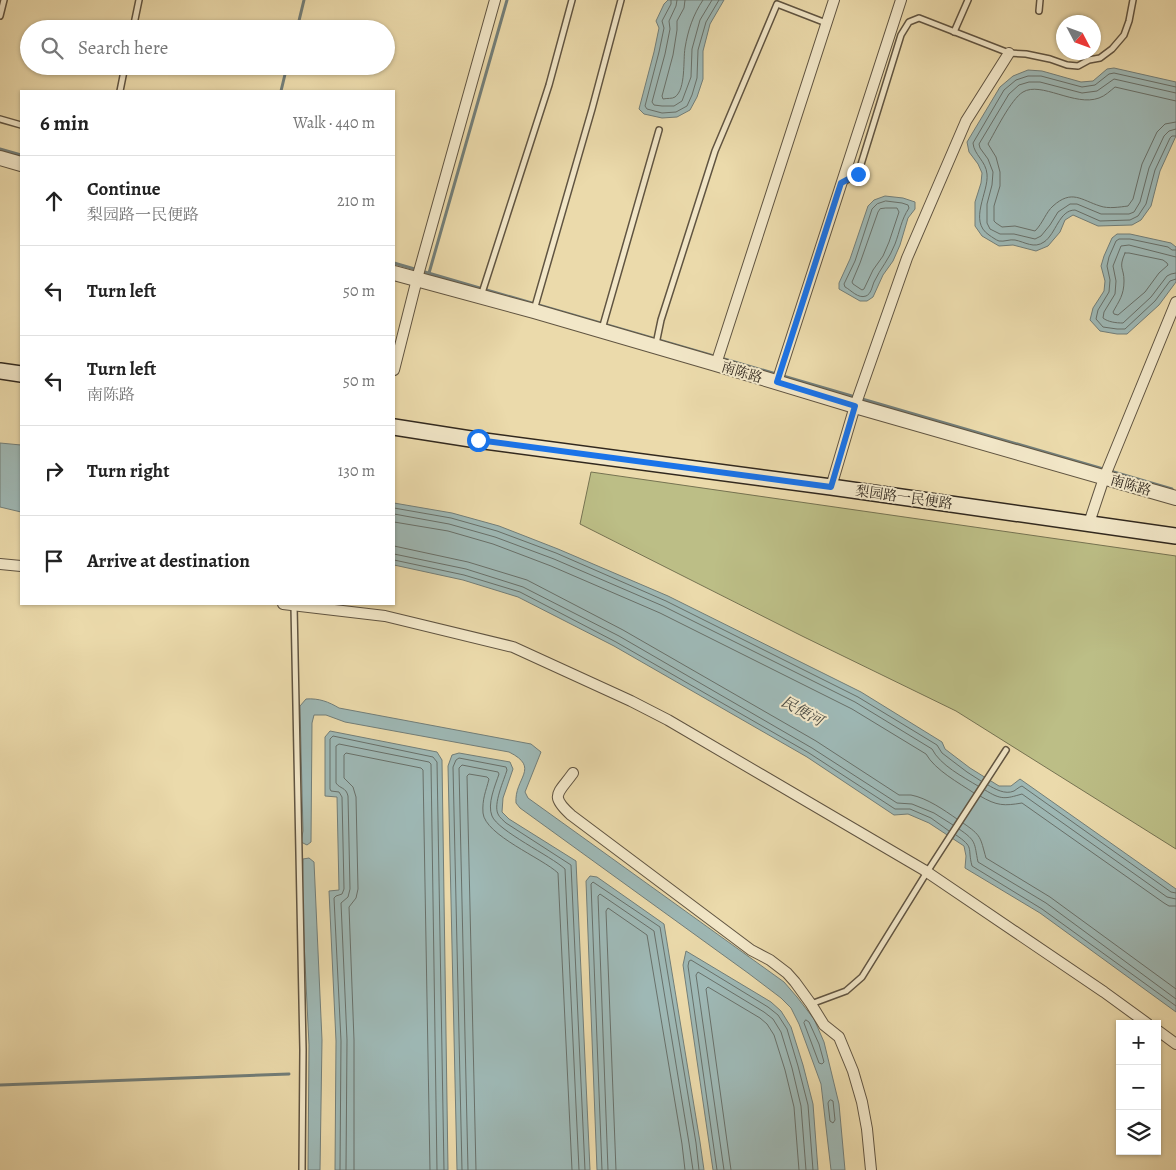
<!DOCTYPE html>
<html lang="en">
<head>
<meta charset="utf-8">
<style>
  :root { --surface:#fff; --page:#f6f6f6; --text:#222; --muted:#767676; --line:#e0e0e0 }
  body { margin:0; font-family:Alegreya,"Noto Serif SC",serif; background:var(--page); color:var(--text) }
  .controls { position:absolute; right:15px; bottom:15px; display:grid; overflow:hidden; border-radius:0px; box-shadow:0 1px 4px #0004 }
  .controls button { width:45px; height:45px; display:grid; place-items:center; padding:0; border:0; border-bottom:1px solid var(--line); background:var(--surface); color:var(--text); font:25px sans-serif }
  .compass { position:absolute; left:1056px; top:15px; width:45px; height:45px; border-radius:50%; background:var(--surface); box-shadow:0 1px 4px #0004; rotate:131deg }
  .stop { position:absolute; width:15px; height:15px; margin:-11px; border:4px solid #1a73e8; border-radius:50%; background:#fff }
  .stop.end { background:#1a73e8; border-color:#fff; box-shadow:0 1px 5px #0008 }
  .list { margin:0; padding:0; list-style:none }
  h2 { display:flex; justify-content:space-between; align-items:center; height:65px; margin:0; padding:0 20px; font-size:21px }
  h2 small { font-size:16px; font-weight:400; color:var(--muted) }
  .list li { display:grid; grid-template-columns:32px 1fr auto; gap:15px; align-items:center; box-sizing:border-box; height:90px; padding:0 20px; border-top:1px solid var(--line) }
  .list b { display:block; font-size:19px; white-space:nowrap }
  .list p { margin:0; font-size:16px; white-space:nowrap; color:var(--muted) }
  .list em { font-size:16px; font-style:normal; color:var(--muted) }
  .icon { flex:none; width:28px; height:28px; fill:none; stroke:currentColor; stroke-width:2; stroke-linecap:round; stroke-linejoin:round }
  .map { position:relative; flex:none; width:1176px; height:1170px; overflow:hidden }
  .search { position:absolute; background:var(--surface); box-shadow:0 1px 4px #0004; left:20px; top:20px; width:375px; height:55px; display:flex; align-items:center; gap:12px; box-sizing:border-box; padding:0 18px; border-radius:28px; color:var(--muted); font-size:19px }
  .panel { position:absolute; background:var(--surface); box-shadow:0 1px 4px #0004; left:20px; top:90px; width:375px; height:515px; border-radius:0px }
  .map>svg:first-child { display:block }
  .green { fill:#bcbe86; stroke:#767352 }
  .water { fill:#9eb8b5; stroke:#727e79 }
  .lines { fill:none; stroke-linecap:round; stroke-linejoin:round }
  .shore { stroke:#68706a; stroke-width:1 }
  .stream { stroke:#727e79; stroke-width:3 }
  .service-casing { stroke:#605441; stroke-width:8 }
  .minor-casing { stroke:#605441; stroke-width:12 }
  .tertiary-casing { stroke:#605441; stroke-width:16 }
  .secondary-casing { stroke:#31281e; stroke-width:18 }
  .service { stroke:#f2e7c8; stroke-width:5 }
  .minor { stroke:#f2e7c8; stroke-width:10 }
  .tertiary { stroke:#f2e7c8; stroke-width:14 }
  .secondary { stroke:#f2e7c8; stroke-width:15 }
  .route { stroke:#1a73e8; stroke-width:6 }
  .labels { text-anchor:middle; stroke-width:4; stroke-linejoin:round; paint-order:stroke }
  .street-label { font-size:14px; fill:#31281e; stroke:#f2e7c8 }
  .water-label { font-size:15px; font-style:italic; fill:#4c4c44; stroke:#f2e7c8 }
</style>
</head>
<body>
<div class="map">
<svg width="1176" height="1170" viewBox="0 0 1176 1170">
  <rect width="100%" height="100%" fill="#ebdaab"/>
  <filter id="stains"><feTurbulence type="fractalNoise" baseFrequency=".004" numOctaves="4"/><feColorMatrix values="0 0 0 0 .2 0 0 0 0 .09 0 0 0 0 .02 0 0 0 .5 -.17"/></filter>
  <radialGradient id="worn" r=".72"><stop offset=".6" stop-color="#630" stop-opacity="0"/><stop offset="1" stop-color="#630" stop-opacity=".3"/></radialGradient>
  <!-- green -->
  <path class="green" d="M591,472L1176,556V849L956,711L802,636L580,524Z"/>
  <!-- water -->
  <g class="water">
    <path d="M668,0H724L710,24L703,51V79L697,97L690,110L677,117L662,118L644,114L639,109L654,52L659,28L656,21L664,4Z"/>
    <path d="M1114,68L1176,82V136L1160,171L1151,206L1141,220L1132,225L1098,226L1073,215L1065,220L1060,232L1048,246L1036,251L1013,245L999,246L982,236L975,226V202L981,183L982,173L978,164L969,152L967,142L1000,87L1013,76L1028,70L1042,71L1081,82L1093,81L1107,69Z"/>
    <path d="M885,196L903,198L915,202V209L908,218L900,245L893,261L883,275L873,297L867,301H860L839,289V283L850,259L868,206L874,200Z"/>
    <path d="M1117,234H1130L1171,243L1176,247V282L1159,305L1127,334H1117L1100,331L1090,320L1093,308L1104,291L1105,281L1101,266L1104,256L1112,238Z"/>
    <path d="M0,443L21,445V512L0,507Z"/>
    <path d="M394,503L452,513L499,526L558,549L668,596L861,692L942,742L945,749L970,768L999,786H1011L1020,779L1176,889V1012L1040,913L965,868L966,856L964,846L929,823L908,814L894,815L807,757L614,646L518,597L463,580L394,565Z"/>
    <path d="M306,699C319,698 329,702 339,708L531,744L541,752L525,792L528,798L784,982L797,997L814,1019L824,1042L839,1104L845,1170H831L821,1084L799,1024L791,1008L781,998L748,973L520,808L516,803C514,778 541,768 509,752L345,722L326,715H314L312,723L311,842L307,845L301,842L303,831L300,706Z"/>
    <path d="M330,731L437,752L442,760L448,1170H335L336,1041L329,891L339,890L337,797L325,796V737Z"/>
    <path d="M459,753L510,762L513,769L503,798L502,812L509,819L576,861L590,1170H457L448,766L452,755Z"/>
    <path d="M309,858L314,862L322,1040L320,1170H308L309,1045L302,900L303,859Z"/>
    <path d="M590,876L597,877L664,924L700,1142L704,1170H597L586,881Z"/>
    <path d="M686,951L771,1002L781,1011L791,1027L803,1065L813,1104L818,1170H713L683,965Z"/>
  </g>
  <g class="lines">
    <!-- shore -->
    <g class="shore">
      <path d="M671,0V4L662,21L664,28L659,52L645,106L647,109L662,113L676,112L687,106L692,95L697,78L698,50L706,22L719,0"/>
      <path d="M677,0L676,6L669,21L670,29L665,54L652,102L654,105L662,106H674L682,101L691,77L692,49L700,20L712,0"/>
      <path d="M685,0L684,8L677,21V30L673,55L662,96L663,99C667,98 672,99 675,97C686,89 683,60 685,48C688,30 693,15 703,0"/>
      <path d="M1176,87L1114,73L1109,74L1095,85L1082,87L1041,76H1028L1016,80L1004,90L973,143C974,155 986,161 987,174C989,192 968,221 989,235C992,237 996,240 999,241C1004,242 1010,239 1015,240C1025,242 1034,249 1044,242C1056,234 1059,210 1075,210L1100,221L1130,220L1138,216L1146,204L1155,170L1170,138L1172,136H1176"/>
      <path d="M1176,93L1114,79L1097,91L1082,93L1040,82H1029L1019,85L1009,94L979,144L980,148L988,159L993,172L992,185L987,204V223L990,229L1000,234H1014L1035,239L1041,236L1050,225L1058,212L1070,204H1077L1101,214H1129L1134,212L1140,202L1149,168L1164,136L1169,131L1176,129"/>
      <path d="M1176,101L1115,87C1110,91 1105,96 1099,98C1075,107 1041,81 1023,92C1011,99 995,132 988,144L996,157L1000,172V186L994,206V221L996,223L1002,227L1015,226L1035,231C1043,223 1046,212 1053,206C1072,189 1081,200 1100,206C1108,209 1120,207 1128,206L1133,199L1142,164L1157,132L1165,124L1176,122"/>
      <path d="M886,201L902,203L908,205L909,208C901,220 900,231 895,244C890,258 880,269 874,282C872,287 871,294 866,296C858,299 851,290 845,287L844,284L855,261L872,209L877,204Z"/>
      <path d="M886,208H897L899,212L889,242L883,256L873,270L864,289L862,290L853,284L852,282L860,263L878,212L880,209Z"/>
      <path d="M1176,250H1172L1168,247L1130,239H1119L1116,241L1109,257L1107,266L1110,280L1109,292L1098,310L1096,319L1103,327L1117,329H1125L1155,301L1170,281L1176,279"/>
      <path d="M1125,253H1129L1163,260L1167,263L1168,265L1159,273L1145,292L1118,315L1114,314L1113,312C1119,301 1124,295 1124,281C1124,267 1118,269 1125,253Z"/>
      <path d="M1176,257L1129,245L1121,246L1113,266L1116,281L1115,294L1104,312L1103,318C1108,322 1116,323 1123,323L1151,297L1167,276L1171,274L1176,273"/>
      <path d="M394,508L451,518L497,531L556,553L666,601L858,697L937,745L942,753L967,772L981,781"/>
      <path d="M394,514L449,524L495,537L554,559L663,606L855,702L932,749C940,765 963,777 978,786"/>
      <path d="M394,522L448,531L493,544L551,566L660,613L852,709L926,754C935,770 959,783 974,793"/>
      <path d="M394,546L468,562L527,580L623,630L816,741L899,795C903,795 907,795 911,795C927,798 944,810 957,819"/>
      <path d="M394,554L466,569L523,587L619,636L812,748L897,803L912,804L934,813L953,825"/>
      <path d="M394,560L464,575L520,592L616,642L809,753L895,809H910L931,818L949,831"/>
      <path d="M988,785C995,789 1005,795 1014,791C1017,789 1019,787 1022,786L1171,892L1176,893"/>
      <path d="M985,790C1001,800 1005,799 1022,794L1167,897L1176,899"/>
      <path d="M980,796C997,806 1004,806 1022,803L1164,903L1169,906H1176"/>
      <path d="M963,823C982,836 980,837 986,858L1050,897L1176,989"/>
      <path d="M959,829C977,841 974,843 978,862L1046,903L1176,999"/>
      <path d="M956,835C975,848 967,847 972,866L1042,909L1176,1006"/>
      <path d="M806,1020L809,1022L819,1044L824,1062L822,1064L819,1063L804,1023Z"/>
      <path d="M831,1100L833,1101L835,1120L833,1123L830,1121L828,1103L829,1101Z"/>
      <path d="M340,1170L341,1041L334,898L336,896L342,894L344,889L342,797L339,792L331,791L330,789V739L333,736L433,757L437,762L444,1170"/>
      <path d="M346,1170L347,1040L341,903L348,897L350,889L348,796C346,787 340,789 336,783V746L339,744L429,762L431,764L437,1170"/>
      <path d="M354,1170V1040L349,907L356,898L358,889L356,797L353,787L344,778V755L346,753L421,768L423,770L430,1170"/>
      <path d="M462,1170L453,767L456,760L459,758L506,767L507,770C504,780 493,804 498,814C499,817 504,821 506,823L571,865L585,1170"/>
      <path d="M468,1170L459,768L462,765L498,772L499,774C495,786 487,804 492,816C498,831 551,856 565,869L579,1170"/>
      <path d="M476,1170L467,776L469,774L487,777L489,779C486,791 482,799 483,813C485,835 542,858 558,873L572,1170"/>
      <path d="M602,1170L591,884L593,882L660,927L696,1143L699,1170"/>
      <path d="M608,1170L598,896L600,894L654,931L689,1143L693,1170"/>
      <path d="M616,1170L606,911L608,908L647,935L682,1144L685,1170"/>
      <path d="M717,1170L688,966L689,961L691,960L768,1007L778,1015L787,1029L798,1066L808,1105L813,1170"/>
      <path d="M724,1170L696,975L698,972L764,1012L773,1019L781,1032L792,1068L801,1106L806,1170"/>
      <path d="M731,1170L706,989L708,987L760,1018L767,1024L774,1035L785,1070L794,1107L799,1170"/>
    </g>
    <!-- stream -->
    <g class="stream">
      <path d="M297,29L304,0"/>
      <path d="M281,91L287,66"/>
      <path d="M0,149L21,155"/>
      <path d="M394,263L1172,489"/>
      <path d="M429,273L507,0"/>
      <path d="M0,1085L289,1074"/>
    </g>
    <defs>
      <g id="service">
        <path d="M1039,11L1040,0"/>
        <path d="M0,16L4,0"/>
        <path d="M133,29L139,0"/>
        <path d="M954,32L968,0"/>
        <path d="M120,91L125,66"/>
        <path d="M0,119L21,125"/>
        <path d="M843,182L858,174L901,35L909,22L919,18L1009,53L1026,54L1050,59L1067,65L1078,66L1089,60L1100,58L1112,49L1124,35L1129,21L1133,0"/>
        <path d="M481,296L549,85L572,0"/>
        <path d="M534,310L592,109L621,0"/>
        <path d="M602,329L659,130"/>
        <path d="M656,344L661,320L715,151L777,4L826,23"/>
        <path d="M294,606L303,1050L302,1170"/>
        <path d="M811,1004L846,991L862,977L927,872L1006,750"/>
      </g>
      <g id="minor">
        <path d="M716,364L834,0"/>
        <path d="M394,370L418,275L495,0"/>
        <path d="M777,382L901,0"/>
        <path d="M831,487L855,406L907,258L966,121L1009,53"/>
        <path d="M1089,523L1104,478L1176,302"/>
        <path d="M0,564L21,566"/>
        <path d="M283,604L385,616L513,647L631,701L668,720L924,870L1104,992L1148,1024"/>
        <path d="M573,773C558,794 549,795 571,815L751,950L770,960L787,973L795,982L811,1004L824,1025L839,1037L853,1071L862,1102L867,1129L871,1170"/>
        <path d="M1157,1030L1176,1044"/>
      </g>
      <g id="tertiary">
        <path d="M0,158L21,164"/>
        <path d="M394,273L534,311L716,364L855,406L1176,498"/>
      </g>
      <g id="secondary">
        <path d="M0,371L21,374"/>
        <path d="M394,427L477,440L831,487L1176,536"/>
      </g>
    </defs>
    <!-- service casing -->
    <use href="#service" class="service-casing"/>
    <!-- minor casing -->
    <use href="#minor" class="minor-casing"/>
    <!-- tertiary casing -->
    <use href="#tertiary" class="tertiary-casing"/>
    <!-- secondary casing -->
    <use href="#secondary" class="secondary-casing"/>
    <!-- service -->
    <use href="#service" class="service"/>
    <!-- minor -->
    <use href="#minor" class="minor"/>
    <!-- tertiary -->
    <use href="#tertiary" class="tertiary"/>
    <!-- secondary -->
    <use href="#secondary" class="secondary"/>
  </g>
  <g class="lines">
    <!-- route -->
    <path class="route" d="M478,440L831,487L855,406L777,382L841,183L858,174"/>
  </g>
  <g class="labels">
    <!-- street labels -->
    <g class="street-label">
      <text transform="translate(742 372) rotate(17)" y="5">南陈路</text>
      <text transform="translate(1131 485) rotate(16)" y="5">南陈路</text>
      <text transform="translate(904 497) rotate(8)" y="5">梨园路一民便路</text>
    </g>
    <!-- water labels -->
    <g class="water-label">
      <text transform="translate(802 711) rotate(29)" y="5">民便河</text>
    </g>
  </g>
  <rect width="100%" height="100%" filter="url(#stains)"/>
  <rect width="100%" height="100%" fill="url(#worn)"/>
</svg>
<div class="controls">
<button>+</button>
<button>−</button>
<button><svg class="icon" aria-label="layers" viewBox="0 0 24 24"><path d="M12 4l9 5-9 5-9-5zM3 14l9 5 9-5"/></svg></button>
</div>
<svg class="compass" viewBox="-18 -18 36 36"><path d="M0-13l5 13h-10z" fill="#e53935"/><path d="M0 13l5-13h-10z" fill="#767676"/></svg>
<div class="stop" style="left:478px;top:440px"></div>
<div class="stop end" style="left:858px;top:174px"></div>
<div class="search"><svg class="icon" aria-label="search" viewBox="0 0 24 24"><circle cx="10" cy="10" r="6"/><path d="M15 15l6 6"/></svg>Search here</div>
<section class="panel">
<h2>6 min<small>Walk · 440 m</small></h2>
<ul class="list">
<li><svg class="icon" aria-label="ahead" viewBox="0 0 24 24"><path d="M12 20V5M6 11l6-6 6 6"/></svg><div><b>Continue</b><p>梨园路一民便路</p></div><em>210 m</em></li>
<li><svg class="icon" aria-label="left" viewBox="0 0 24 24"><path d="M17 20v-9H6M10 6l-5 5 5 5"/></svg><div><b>Turn left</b></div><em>50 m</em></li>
<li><svg class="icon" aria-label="left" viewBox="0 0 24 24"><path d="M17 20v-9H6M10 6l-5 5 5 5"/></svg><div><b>Turn left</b><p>南陈路</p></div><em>50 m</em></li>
<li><svg class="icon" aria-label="right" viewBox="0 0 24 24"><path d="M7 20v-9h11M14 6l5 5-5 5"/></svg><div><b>Turn right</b></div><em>130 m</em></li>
<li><svg class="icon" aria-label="arrive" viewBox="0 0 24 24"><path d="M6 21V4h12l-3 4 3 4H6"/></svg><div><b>Arrive at destination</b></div></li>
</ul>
</section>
</div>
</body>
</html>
